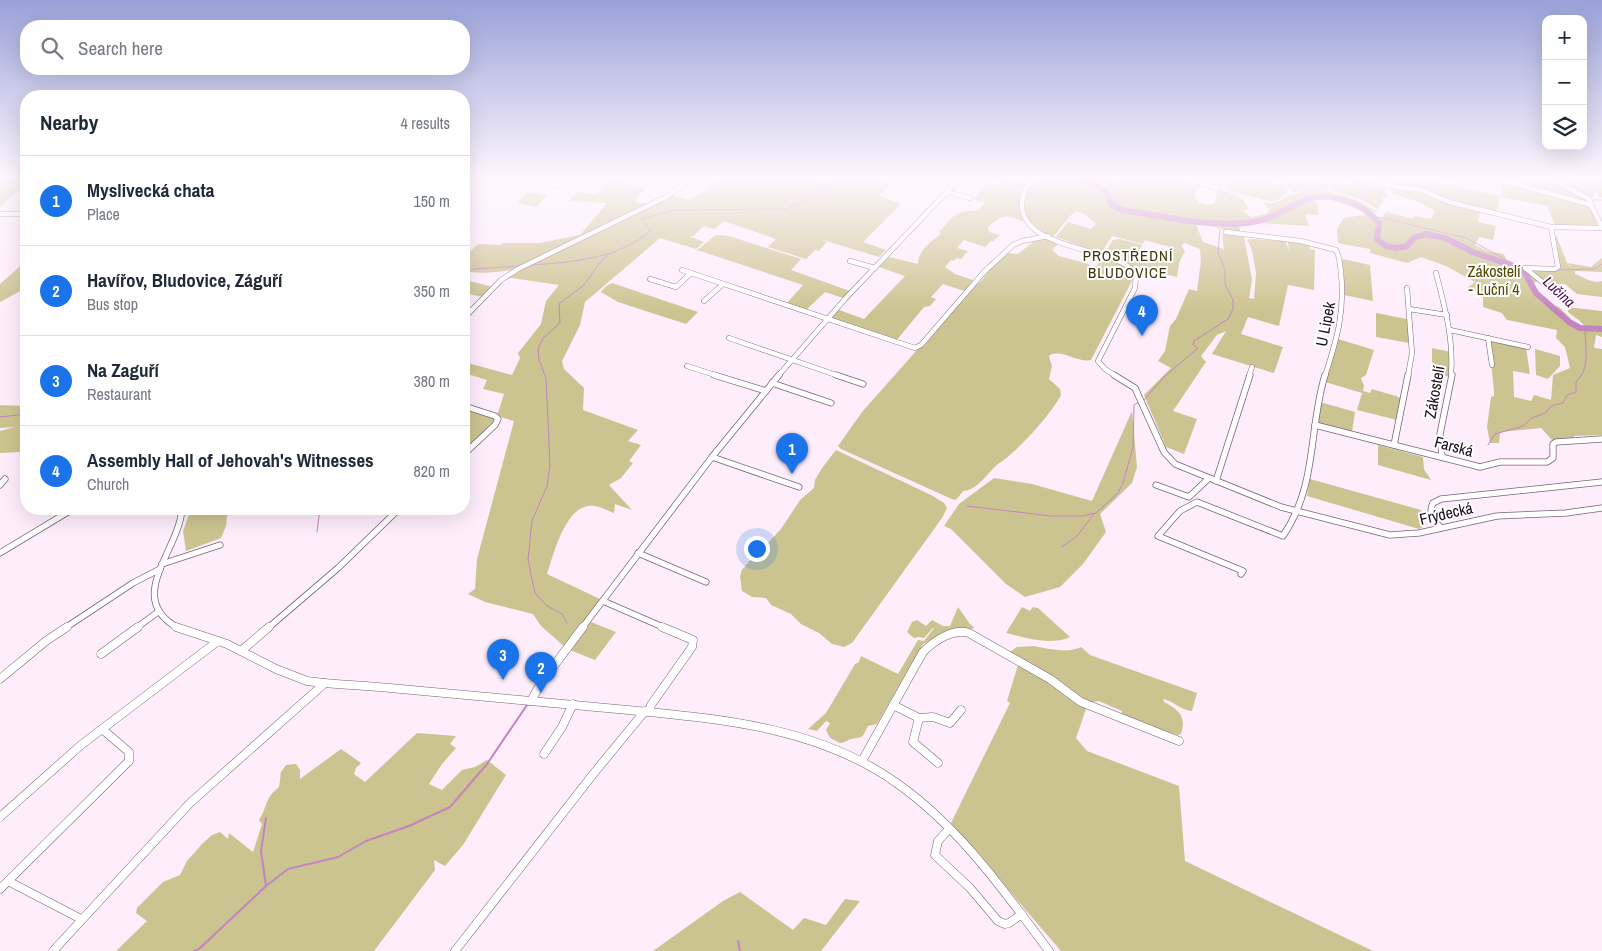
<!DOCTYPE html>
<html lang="en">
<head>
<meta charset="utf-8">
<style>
  :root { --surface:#fff; --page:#f2f2f3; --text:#1f2937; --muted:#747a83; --line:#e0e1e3; --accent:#1a73e8 }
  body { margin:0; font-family:"Archivo Narrow",sans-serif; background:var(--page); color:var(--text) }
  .controls { position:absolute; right:15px; top:15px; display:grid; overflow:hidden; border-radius:10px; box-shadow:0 5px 20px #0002 }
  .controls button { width:45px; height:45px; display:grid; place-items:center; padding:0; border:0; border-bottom:1px solid var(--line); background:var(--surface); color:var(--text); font:25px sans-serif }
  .you { position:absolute; left:756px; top:548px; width:18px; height:18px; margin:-12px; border:4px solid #fff; border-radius:50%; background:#1a73e8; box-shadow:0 0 0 8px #1a73e833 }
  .badge { display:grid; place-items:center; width:32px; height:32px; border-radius:50%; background:var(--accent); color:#fff; font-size:16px; font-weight:700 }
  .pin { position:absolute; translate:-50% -41px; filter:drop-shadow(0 1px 2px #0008) }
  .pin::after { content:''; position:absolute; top:26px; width:18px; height:15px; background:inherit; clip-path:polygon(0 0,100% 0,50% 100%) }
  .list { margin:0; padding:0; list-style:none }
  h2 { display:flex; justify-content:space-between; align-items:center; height:65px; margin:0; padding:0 20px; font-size:21px }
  h2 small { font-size:16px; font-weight:400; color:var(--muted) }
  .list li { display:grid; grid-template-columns:32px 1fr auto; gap:15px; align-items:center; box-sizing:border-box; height:90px; padding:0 20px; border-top:1px solid var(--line) }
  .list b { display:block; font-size:19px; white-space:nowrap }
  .list p { margin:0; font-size:16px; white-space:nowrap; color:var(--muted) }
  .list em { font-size:16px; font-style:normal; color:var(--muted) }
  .icon { flex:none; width:28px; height:28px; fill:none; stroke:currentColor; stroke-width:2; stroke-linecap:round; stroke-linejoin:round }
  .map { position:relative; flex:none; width:1602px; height:951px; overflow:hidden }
  .search { position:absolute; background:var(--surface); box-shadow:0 5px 20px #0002; left:20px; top:20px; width:450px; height:55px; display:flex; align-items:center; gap:12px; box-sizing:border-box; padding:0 18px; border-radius:20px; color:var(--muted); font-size:19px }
  .panel { position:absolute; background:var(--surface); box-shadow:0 5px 20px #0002; left:20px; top:90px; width:450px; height:425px; border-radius:20px }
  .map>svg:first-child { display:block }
  .green { fill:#ccc490 }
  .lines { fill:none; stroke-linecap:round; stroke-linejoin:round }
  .stream-far1 { stroke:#c384c0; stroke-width:1 }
  .stream { stroke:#c384c0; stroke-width:2 }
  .river { stroke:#c384c0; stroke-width:6 }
  .minor-far2-casing { stroke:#796378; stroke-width:5.5 }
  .minor-far1-casing { stroke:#796378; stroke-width:7 }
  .minor-casing { stroke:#796378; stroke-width:9 }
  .minor-far2 { stroke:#fff; stroke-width:4.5 }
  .minor-far1 { stroke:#fff; stroke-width:5.5 }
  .minor { stroke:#fff; stroke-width:8 }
  .labels { text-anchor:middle; stroke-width:4; stroke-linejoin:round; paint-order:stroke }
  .far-neighbourhood-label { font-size:15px; letter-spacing:1px; fill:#3c350b; stroke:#fff }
  .far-water-label { font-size:15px; font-style:italic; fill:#520052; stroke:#fff }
  .park-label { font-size:16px; fill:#534900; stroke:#fff }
  .street-label { font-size:16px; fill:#160d16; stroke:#fff }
</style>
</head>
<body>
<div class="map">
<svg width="1602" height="951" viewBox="0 0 1602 951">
  <rect width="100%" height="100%" fill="#feeefc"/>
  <!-- green -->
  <g class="green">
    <path d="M0,179H26V183L0,207Z"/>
    <path d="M609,179H630L625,186L645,188L634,202L651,204L563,244L530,261L671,195L690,200L709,188L707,183L711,179L726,181L729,179H897L879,196L901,204L863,242L886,250L879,257L820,239L827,242L819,251L815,250L806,259L768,247L776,239L724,221L714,229L704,226L693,236H689L704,242L696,249L660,238L585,302L580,325L562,361L564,369L584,388L583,410L638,430L628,441L641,445L629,461L633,463L621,478L609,485L632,510L615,504L614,513C608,511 601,507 595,506C566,501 554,554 547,574L600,599L565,647L541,626L533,614L485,602L468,594L475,589L477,559L514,421L497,416L504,394L483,389L487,380L464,373V362L512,375L520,358L518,353L541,324L546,301L559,285L512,278L504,279L519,269C502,271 487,274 470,272L465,278L471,279L469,281L493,287L482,297L464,293V257L478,244L501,245L503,243H540L580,235L607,203L569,201L576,192L596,194Z"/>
    <path d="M991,179H1032L1023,188L1020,197L1024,196C1026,188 1032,182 1039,179H1184L1203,185L1197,189L1194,196L1199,203L1208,205L1214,204L1218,190C1232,193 1244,195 1248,209L1243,211L1251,217L1266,214L1269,210L1264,202C1278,206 1283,197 1296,193C1324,184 1355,198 1378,212L1370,213L1374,218H1381L1387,212L1413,219L1414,216L1431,219L1435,211L1419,202L1393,194L1387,179H1441L1442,182L1458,185L1459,187L1500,196L1496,213L1473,209L1480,212L1478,222L1496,226L1493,240L1479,237L1475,245L1487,251L1504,254L1507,262L1531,272L1560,268L1554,237H1557L1567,263L1591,267L1602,258V272L1575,271V274C1584,277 1592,284 1602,281V297L1577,294L1565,284H1549L1539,280L1534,283L1535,291L1550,305L1559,307L1574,322L1587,329L1580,321L1568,312L1567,307L1602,311V337L1596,335L1594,347L1595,348L1602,349V435L1574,436V438L1552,440L1541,428L1500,432L1499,443H1490L1487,427L1491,397L1494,396V392L1489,339L1526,348L1530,374L1513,371L1514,397L1531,401L1534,395L1551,400L1553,375L1570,368L1565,347L1556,338L1557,330L1507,320L1502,313L1483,307V294L1467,288L1475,282L1446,266L1421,257L1407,263L1370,253V249L1338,243L1337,229L1344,218L1370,214L1332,200H1316L1319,215L1305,214L1309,226C1286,225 1262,222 1239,224L1240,231H1224L1217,224H1196L1203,242L1224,249L1222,234L1244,237L1252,280L1249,298L1254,299L1256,273L1252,250L1247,240L1250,239L1283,241L1286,242L1289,252L1288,242L1309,243L1310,249L1315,250L1314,290L1288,285L1279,326L1248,317L1241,334L1283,347L1274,373L1212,354L1226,331L1217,335L1201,356L1206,362L1173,411L1197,419L1184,454L1166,447L1144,395L1171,368L1158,361L1165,351L1170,326L1176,319L1189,289L1197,291L1201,261L1200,249L1185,243L1181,246L1185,251L1179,263L1177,277L1153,271L1152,273H1142L1106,254L1105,253L1113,240L1120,239L1142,245L1139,253L1164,259L1170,247L1145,240L1143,244L1112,236L1103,250L1099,252L1056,237L1068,222L1091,229L1096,224L1086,215L1077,211L1070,216L1053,237L1041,232L1026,218H1022L1024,222C1006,214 1003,214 988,227L989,232L1000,235L993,241H991L985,247L964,240L957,248L968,251L961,259L956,258L954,261L951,260L945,267L955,274L973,280L966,290L964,291L943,284L931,297L936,299L930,306L924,307L896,341L831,319L839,310L864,319L905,276L879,267L889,257L918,264C917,252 931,241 941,234L939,232C956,214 953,212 978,210L985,203L973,199L985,186L994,184Z"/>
    <path d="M1231,179H1260L1284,185L1287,193L1276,201H1270L1225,190Z"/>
    <path d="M1284,179H1323L1329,189L1291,192Z"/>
    <path d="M1345,179H1381L1386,183L1352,185L1348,183Z"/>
    <path d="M1503,179H1552L1590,200L1589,203Z"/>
    <path d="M1554,179H1602V198L1598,196L1596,189L1593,198L1589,197Z"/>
    <path d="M1505,182L1588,206L1593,212L1597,226L1555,225L1547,206L1501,197L1502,183Z"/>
    <path d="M1330,185L1384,187L1387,197L1382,198V203L1377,209L1363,200L1332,191Z"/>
    <path d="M528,192L547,195L536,207L517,203Z"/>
    <path d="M716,235L729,236L801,259L791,270L850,291L843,298L825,292L805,311L786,304L803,285L697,250Z"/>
    <path d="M1046,238L1060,242L1052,250L1059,256L1089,264L1091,267L1089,270L1092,271L1102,259C1113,260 1131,267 1133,279L1091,360C1077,363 1063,349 1050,355L1049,357L1052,366L1049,379L1060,389L1061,395C1052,413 1021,447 1005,459C1002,462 998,463 996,466C987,474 976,491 963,491L957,499L954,500L841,449L838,446L862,412L917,350L924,346L970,291L983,279L989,269L1008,253L1018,254L1037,239Z"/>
    <path d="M1343,259L1370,265L1373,301L1344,295L1341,262Z"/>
    <path d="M26,261V288L0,302V284Z"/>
    <path d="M612,283L695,311L698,312L686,324L618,302L601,292L605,287Z"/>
    <path d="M1376,313L1407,319L1409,343L1376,337Z"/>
    <path d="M1338,339L1374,350L1366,375L1361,378L1364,386L1363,391L1370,393L1372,389L1402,398L1397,420L1357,410L1362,393L1325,382Z"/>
    <path d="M1432,348L1451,352L1450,377L1432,372Z"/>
    <path d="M1535,349L1560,356V366L1548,379L1536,375Z"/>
    <path d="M1320,402L1355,412L1352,432L1318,424Z"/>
    <path d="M0,405L26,406V441L21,452L0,453V431L15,427L0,428Z"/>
    <path d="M464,408L495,417V422L470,444L464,442Z"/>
    <path d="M1132,411L1137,467L1132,483L1100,514L1106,532L1083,564L1060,587L1025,597L1006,584L951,529L944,526L959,504L994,478L1032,484L1092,501Z"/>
    <path d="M1378,445L1423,457L1424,469L1431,480L1378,465Z"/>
    <path d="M836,450L931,495L944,503L947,508L942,518L852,643L844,647L832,644L819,633L801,624L791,614L771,605L766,598L752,597L742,591L740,576L742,570L759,549L765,546L781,529L800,500L814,488L815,480L822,468Z"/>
    <path d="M1310,479L1421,510L1426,525L1419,529L1307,496Z"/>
    <path d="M191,509H228L226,526L221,538L186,551L183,531Z"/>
    <path d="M958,607L970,624L975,628L939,636L923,644L877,724L868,726C862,738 864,737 851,739C847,740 845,743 840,743L830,738L826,730L830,723L826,721L817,731L808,729L826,713L855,664L859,662L861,656L898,674L918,640L924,641L934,628H933L924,638L919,637L914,638L907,632L912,622L917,620L926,626L932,620L943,626H950Z"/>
    <path d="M1022,607L1030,611L1033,607L1038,608L1070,637C1050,646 1026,638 1006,633Z"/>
    <path d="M591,622L616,632L595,660L570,650Z"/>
    <path d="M1033,646C1046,648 1068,654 1081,647L1090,655L1197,693L1192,711C1180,710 1174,701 1163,699L1164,702C1178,709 1187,716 1181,734L1178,735C1159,730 1141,723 1122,716V711L1099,701L1089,703L1010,652L1017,647Z"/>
    <path d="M1018,665L1045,680L1086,709L1076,738L1087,751L1179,786L1185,861L1373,951H1061L951,823L1010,703L1007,701Z"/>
    <path d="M417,733L456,736L450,744L456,748L442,764L429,784L442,790L462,770L475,767L487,760L506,775L463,845L445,866L434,860L435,870L374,951H116L147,921L136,913L137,908L163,882L180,875L187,861L202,844L212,835L220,832L228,839L229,833L253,852L262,824L259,820C268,806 264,799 279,787L281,772L286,765L296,764L300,770V779L341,749L361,763L356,768L354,774L365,782Z"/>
    <path d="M740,892L793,930L804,918L826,925L845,899L860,901L821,951H653L723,901Z"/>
  </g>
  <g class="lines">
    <!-- stream-far1 -->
    <g class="stream-far1">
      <path d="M1593,200H1602"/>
      <path d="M1374,216L1466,238L1516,265L1514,266"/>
      <path d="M532,265C573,262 619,259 651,230L641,219L675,210L786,209L813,197L829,184L842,179"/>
      <path d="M1557,270L1595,269L1602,264"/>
      <path d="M464,272L475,269L520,266"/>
      <path d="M1143,401L1165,376L1198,348L1193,345L1194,341L1228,319L1233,309V300L1225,284V270L1218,252L1220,229L1209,222"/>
      <path d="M0,417L26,414"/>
      <path d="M1488,445L1495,434L1523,426L1532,418L1545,413L1551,406L1563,403L1567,395L1576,392V382C1591,367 1585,348 1585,329"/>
      <path d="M967,506L1051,516H1083L1096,513L1118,493L1123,483L1133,447L1134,405L1139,402"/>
      <path d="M317,532L320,509"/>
      <path d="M1062,547L1077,536L1094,514"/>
      <path d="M567,623L562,614L547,606L535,593L528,560L532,521L547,486L550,465L546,378L539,360L538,349L543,338L560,323L559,304L584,285L598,265L609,254"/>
    </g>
    <!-- stream -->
    <g class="stream">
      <path d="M266,886L288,869L338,857L366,841L409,826L450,807L487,764L527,705"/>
      <path d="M738,941L740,951"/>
      <path d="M194,951L199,949L266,886L261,851L266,818"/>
    </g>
    <!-- river -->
    <path class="river" d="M1083,179L1105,190L1112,205L1122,210C1163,216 1206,227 1247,223C1289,219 1301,184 1348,201C1360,206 1371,213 1379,223L1377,239L1386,246L1396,248L1407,246L1414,238L1425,234L1445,238L1475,253L1514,266L1525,273L1536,293L1569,322L1580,328L1602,329"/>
    <defs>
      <g id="minor-far2">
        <path d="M1035,179C1025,186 1022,193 1022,205C1023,252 1118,246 1136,274L1135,288L1098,361L1105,369L1116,376"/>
        <path d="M1187,179L1218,188"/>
        <path d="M1497,179L1588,204L1592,207L1602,227"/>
        <path d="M1552,179L1589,199L1592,207"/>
        <path d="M1385,185L1421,190L1449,202L1551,227L1602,228"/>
        <path d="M557,186L564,179"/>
        <path d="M947,192L970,198"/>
        <path d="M0,214H26"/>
        <path d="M1226,232L1301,241L1336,250C1340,257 1340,265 1341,273C1345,312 1337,339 1325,376"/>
        <path d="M850,261L875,268"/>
        <path d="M1525,268L1555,269L1558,267L1551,227"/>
        <path d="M1525,268L1562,298"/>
        <path d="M682,270L915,348L921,345L984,272L1013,245L1022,241L1048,236"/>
        <path d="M1436,273C1445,308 1454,340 1451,376"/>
        <path d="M650,279L676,287L691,273"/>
        <path d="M1407,288L1412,353L1408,376"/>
        <path d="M704,301L723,284"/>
        <path d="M1409,309L1447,315"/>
        <path d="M464,318L501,280L518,269L668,196L690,179"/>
        <path d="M1450,330L1528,347"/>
        <path d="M729,338L839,376"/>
        <path d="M1488,338L1492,365"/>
        <path d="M687,366L718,376"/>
        <path d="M778,376L845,299L959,179"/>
        <path d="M1249,376L1252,367"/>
      </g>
      <g id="minor-far1">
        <path d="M714,375L766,391"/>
        <path d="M836,375L863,384"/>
        <path d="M1114,375L1135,388L1164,452L1175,464L1281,507L1390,535L1419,533L1497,516L1566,513L1602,508"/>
        <path d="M772,383L831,403"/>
        <path d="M464,406L495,416L498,419L495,425L464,454"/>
        <path d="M1315,425L1480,467L1500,462H1547L1553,458V444L1556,442L1602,439"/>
        <path d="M1394,445L1408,375"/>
        <path d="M712,457L799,487"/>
        <path d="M1442,457L1440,434L1452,375"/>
        <path d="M1216,481L1250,375"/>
        <path d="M0,485L5,479"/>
        <path d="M1156,485L1189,497L1209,478"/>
        <path d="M1441,528C1433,520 1428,514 1433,503L1441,499L1602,482"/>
        <path d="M0,553L73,509"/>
        <path d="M638,553L706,582"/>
        <path d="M162,564L220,545"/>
        <path d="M1241,574L1243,571L1158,536L1180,511L1197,502L1283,536C1318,484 1308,431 1325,375"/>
        <path d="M603,601L665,628"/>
        <path d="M65,628L133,583L160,569"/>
        <path d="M136,628L158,612"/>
        <path d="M178,628C124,598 179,551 182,509"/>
        <path d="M268,628L338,568L399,509"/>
        <path d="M582,628L712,457L779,375"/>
      </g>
      <g id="minor">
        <path d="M176,627L227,644L276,669L307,681C335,685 363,685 390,688C469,696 549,702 628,710C722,719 819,727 898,784C960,828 1004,891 1049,951"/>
        <path d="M241,651L269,627"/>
        <path d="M101,654L138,627"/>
        <path d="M0,679L46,641L67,627"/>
        <path d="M531,701L541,683L583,627"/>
        <path d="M893,705L919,718L913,742L938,763"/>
        <path d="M649,711L651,705L692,647L693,640L662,627"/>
        <path d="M919,718L933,717L950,723L961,710"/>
        <path d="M544,754L562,727L573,704"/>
        <path d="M862,761L923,652C934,641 953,628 969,633L1050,679L1081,702L1179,741"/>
        <path d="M0,817L81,745L218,641"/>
        <path d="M949,829L938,841L935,855L970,888L998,921L1005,924L1009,923L1022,914"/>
        <path d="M8,881L81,919"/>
        <path d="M0,889L129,761V752L102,729"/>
        <path d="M53,951L190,803L325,683"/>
        <path d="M455,951L594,773L645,711"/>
      </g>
    </defs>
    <!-- minor-far2 casing -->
    <use href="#minor-far2" class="minor-far2-casing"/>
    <!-- minor-far1 casing -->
    <use href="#minor-far1" class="minor-far1-casing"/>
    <!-- minor casing -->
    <use href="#minor" class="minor-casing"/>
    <!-- minor-far2 -->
    <use href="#minor-far2" class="minor-far2"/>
    <!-- minor-far1 -->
    <use href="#minor-far1" class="minor-far1"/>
    <!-- minor -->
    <use href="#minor" class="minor"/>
  </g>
  <!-- sky -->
  <linearGradient id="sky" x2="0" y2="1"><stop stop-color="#99a1d8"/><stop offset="0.57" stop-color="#fff7fe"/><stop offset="1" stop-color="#fff7fe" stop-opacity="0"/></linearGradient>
  <rect width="1602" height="312" fill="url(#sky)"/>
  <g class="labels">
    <!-- far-neighbourhood labels -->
    <g class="far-neighbourhood-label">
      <text x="1128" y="261">PROSTŘEDNÍ<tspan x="1128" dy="17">BLUDOVICE</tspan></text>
    </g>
    <!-- far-water labels -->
    <g class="far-water-label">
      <text transform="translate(1559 292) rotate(43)" y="5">Lučina</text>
    </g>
    <!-- park labels -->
    <g class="park-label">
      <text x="1494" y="277">Zákostelí<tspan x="1494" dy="18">- Luční 4</tspan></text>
    </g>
    <!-- street labels -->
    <g class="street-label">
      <text transform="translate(1325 324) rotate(-79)" y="6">U Lipek</text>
      <text transform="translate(1434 392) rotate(-80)" y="6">Zákostelí</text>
      <text transform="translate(1454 446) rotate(15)" y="6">Farská</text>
      <text transform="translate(1446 513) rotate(-13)" y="6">Frýdecká</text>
    </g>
  </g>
</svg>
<div class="controls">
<button>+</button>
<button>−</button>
<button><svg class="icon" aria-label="layers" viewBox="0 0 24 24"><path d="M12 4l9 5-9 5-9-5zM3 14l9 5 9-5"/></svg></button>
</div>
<div class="you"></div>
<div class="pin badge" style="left:792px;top:474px">1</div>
<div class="pin badge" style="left:541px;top:693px">2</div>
<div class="pin badge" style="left:503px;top:680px">3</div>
<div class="pin badge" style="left:1142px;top:336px">4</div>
<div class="search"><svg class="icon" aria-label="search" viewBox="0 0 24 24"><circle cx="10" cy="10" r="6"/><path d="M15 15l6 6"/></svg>Search here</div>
<section class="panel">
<h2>Nearby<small>4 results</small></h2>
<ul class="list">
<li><span class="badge">1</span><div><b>Myslivecká chata</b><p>Place</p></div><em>150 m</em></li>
<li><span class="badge">2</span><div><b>Havířov, Bludovice, Záguří</b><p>Bus stop</p></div><em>350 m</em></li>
<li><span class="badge">3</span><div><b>Na Zaguří</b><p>Restaurant</p></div><em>380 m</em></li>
<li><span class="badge">4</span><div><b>Assembly Hall of Jehovah's Witnesses</b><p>Church</p></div><em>820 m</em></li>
</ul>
</section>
</div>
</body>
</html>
